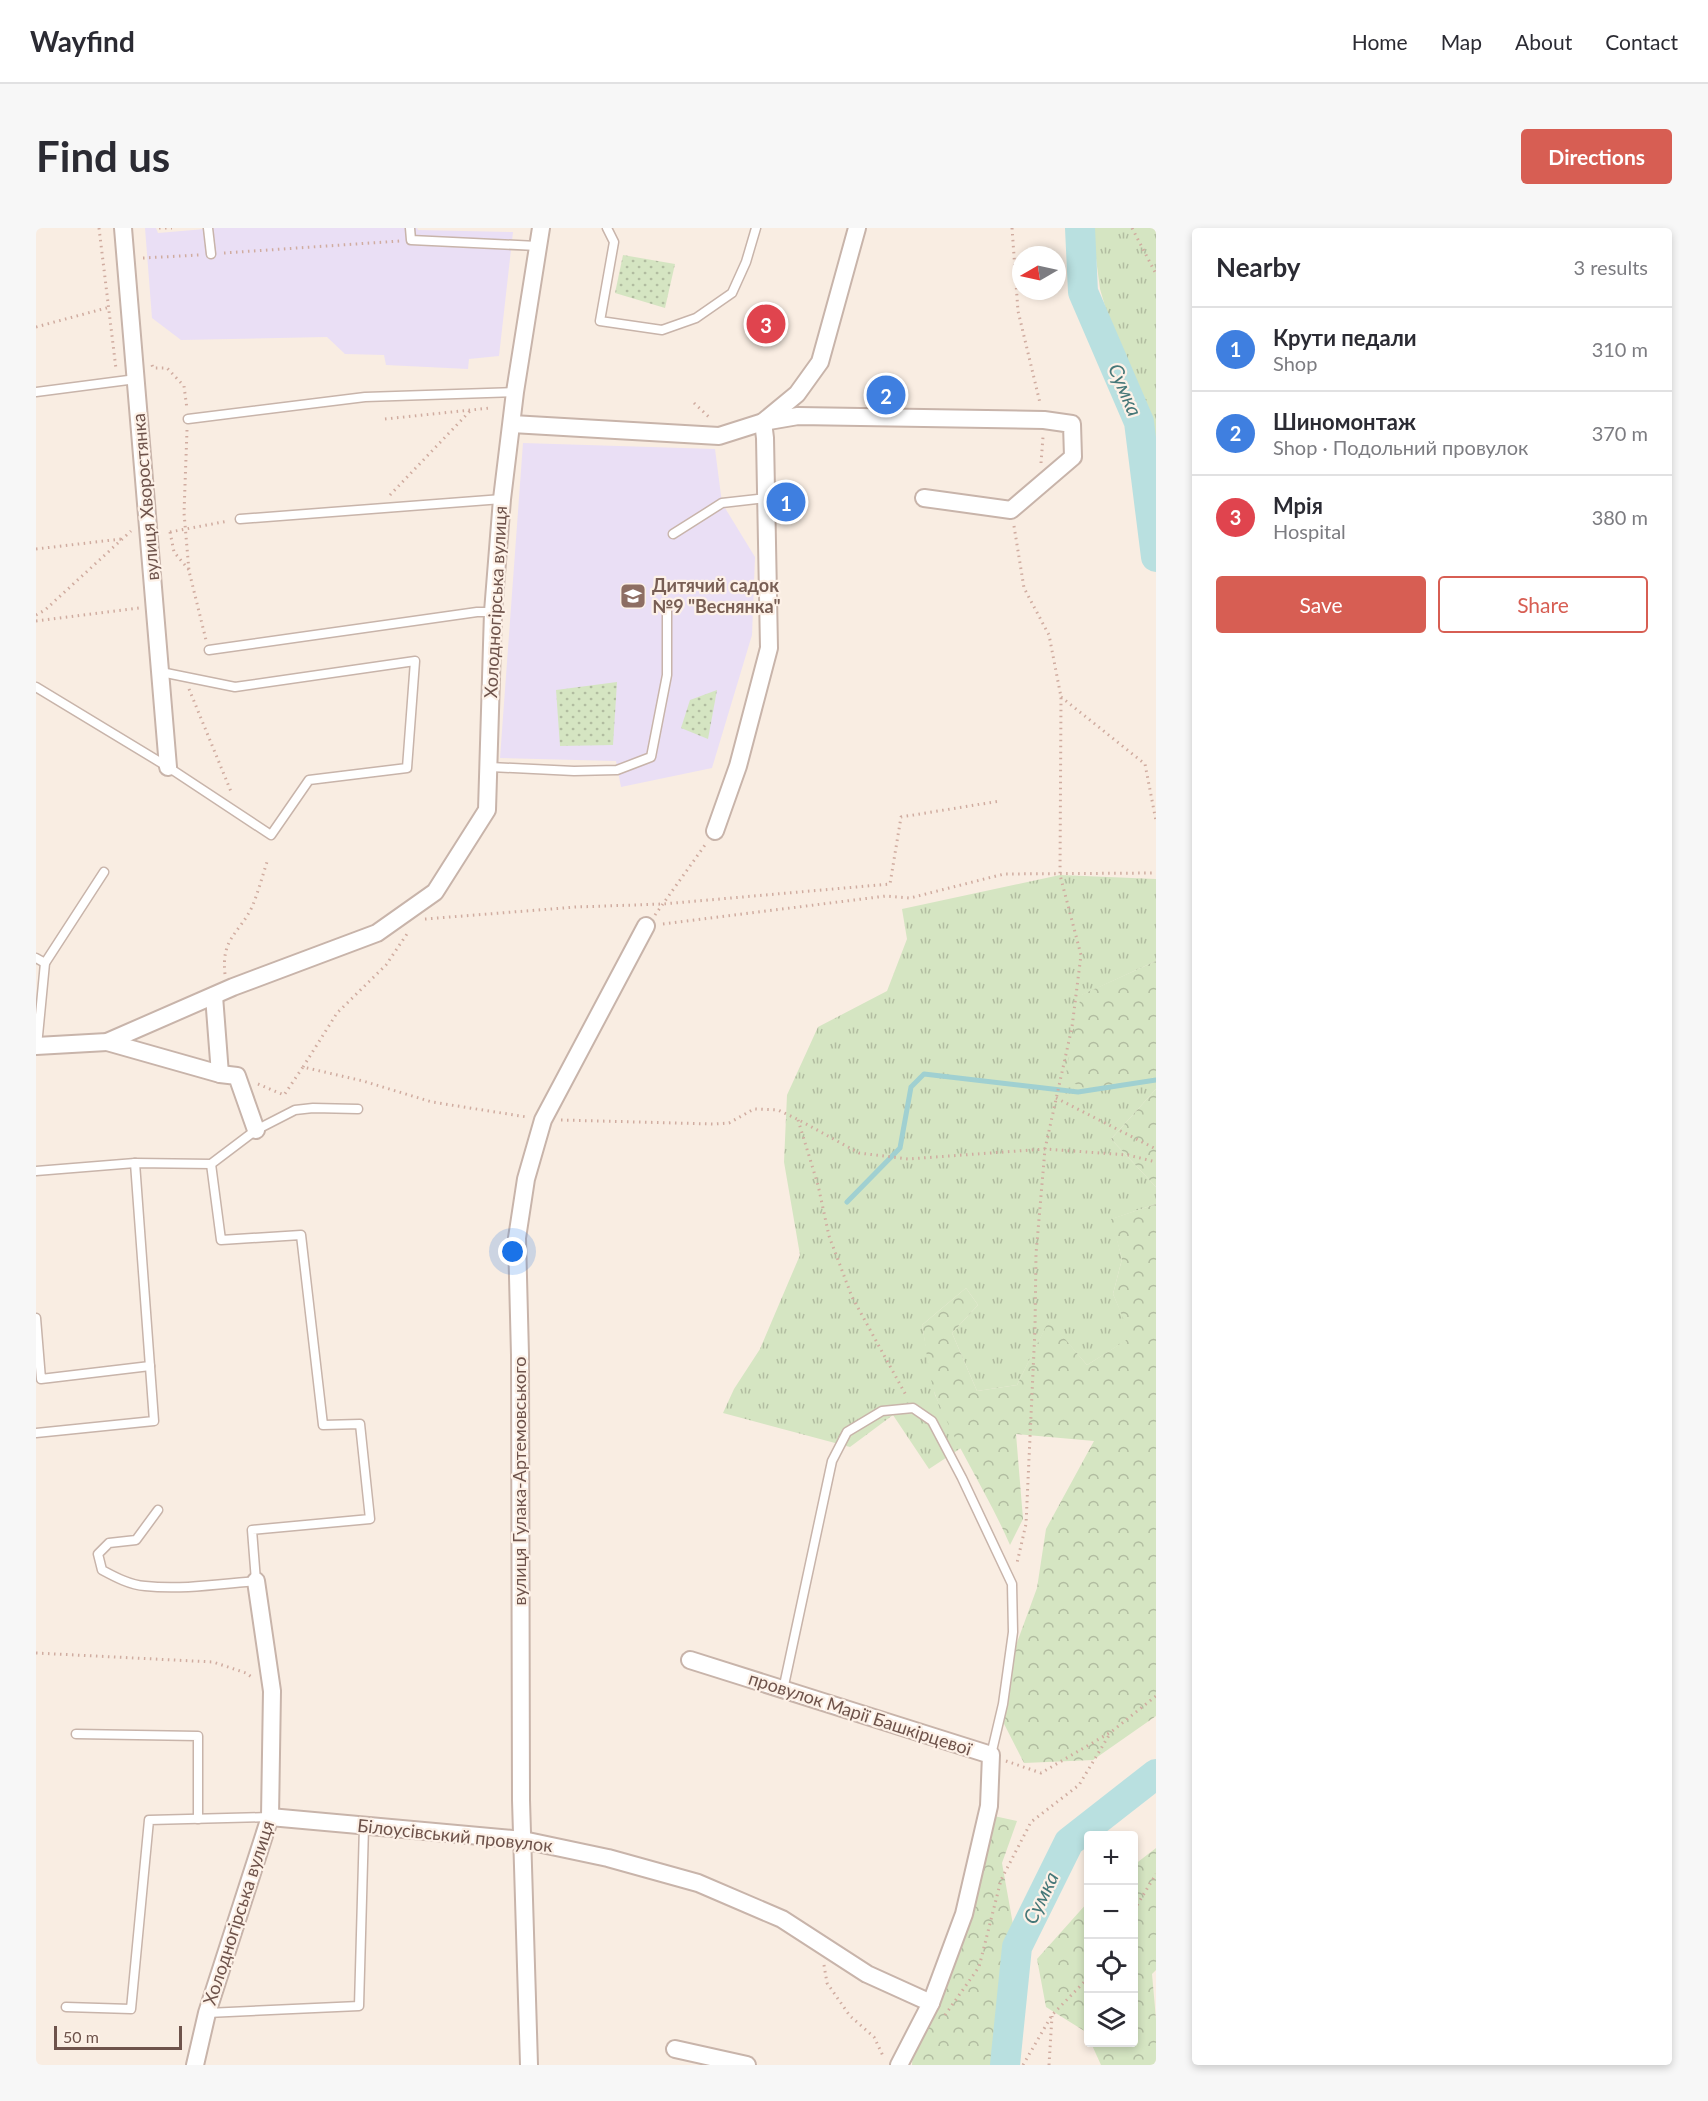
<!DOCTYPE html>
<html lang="en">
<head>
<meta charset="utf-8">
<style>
  :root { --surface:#fff; --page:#f7f7f7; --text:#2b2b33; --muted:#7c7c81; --line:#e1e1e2; --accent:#d75e53 }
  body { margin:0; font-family:Lato,sans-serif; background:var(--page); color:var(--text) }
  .controls { position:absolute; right:18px; bottom:18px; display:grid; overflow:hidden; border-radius:6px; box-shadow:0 3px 9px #0003 }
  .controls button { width:54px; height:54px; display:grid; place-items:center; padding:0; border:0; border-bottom:2px solid var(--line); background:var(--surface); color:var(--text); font:30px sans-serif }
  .compass { position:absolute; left:976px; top:18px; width:54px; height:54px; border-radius:50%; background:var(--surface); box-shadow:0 3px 9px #0003; rotate:261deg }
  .scale { position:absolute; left:18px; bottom:15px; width:128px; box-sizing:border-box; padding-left:6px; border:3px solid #6e534b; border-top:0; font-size:16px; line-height:21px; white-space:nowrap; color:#6e534b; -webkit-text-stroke:4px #fdf1e7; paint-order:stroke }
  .you { position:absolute; left:477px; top:1024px; width:21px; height:21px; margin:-15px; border:4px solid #fff; border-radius:50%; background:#1a73e8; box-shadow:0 0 0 9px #1a73e833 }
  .badge { display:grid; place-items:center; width:39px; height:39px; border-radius:50%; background:var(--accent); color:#fff; font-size:20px; font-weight:700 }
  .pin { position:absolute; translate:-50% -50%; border:3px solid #fff; box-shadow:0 2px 6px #0006 }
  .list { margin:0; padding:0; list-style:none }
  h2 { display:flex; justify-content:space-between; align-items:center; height:78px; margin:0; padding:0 24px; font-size:26px }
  h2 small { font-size:20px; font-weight:400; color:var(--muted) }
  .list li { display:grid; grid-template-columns:39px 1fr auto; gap:18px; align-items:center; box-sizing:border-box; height:84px; padding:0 24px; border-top:2px solid var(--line) }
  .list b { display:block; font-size:22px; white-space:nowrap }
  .list p { margin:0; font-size:20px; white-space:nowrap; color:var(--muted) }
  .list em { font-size:20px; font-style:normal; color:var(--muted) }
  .actions { display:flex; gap:12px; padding:18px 24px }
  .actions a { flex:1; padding:14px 0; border:2px solid var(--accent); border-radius:6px; text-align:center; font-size:21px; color:var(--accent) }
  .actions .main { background:var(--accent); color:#fff }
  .icon { flex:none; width:33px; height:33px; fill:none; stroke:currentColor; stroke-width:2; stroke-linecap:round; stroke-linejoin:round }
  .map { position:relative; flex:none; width:1120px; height:1837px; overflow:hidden; border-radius:6px }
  header { display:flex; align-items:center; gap:36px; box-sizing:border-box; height:84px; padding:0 30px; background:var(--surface); border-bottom:2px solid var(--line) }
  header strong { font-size:28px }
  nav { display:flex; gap:33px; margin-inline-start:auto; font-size:21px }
  .intro { display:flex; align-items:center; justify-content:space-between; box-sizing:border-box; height:144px; padding:0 36px }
  h1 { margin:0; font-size:42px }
  .button { padding:15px 27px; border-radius:6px; background:var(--accent); color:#fff; font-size:21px; font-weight:700 }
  main { display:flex; gap:36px; padding:0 36px }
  aside { flex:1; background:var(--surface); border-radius:6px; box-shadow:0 3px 9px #0003 }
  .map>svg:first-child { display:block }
  .education { fill:#eadff5 }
  .grass { fill:url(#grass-tufts) }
  .forest { fill:url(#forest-crowns) }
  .park { fill:url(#park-dots) }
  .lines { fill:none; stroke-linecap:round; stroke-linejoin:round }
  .stream { stroke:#a0d0d1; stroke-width:5 }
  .river { stroke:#b9e0e0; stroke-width:30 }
  .service-casing { stroke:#c8b4aa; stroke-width:11 }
  .minor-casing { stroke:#c8b4aa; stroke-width:20 }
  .path { stroke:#d0aca0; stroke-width:3; stroke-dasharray:1.5 4.5; stroke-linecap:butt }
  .service { stroke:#fff; stroke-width:8 }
  .minor { stroke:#fff; stroke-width:16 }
  .labels { text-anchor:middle; stroke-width:4.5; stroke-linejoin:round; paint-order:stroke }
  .street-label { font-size:18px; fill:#6e534b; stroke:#fdf1e7 }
  .education-label { font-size:18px; font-weight:bold; fill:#785e54; stroke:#fdf1e7; text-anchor:start }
  .water-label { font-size:20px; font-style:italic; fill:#457778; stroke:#fdf1e7 }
</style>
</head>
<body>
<header>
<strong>Wayfind</strong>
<nav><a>Home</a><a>Map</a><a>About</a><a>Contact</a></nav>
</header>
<div class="intro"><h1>Find us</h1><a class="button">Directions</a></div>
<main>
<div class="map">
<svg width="1120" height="1837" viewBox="0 0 1120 1837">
  <defs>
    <pattern id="grass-tufts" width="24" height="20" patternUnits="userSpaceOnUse" patternTransform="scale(1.5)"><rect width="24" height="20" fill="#d5e5c2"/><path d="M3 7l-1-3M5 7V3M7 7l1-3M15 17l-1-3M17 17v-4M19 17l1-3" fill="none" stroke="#b1bca0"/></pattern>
    <pattern id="forest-crowns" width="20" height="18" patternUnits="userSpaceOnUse" patternTransform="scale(1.5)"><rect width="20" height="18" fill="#d5e5c2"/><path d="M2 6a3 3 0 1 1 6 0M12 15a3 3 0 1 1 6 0" fill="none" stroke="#b1bca0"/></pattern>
    <pattern id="park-dots" width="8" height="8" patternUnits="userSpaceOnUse" patternTransform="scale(1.5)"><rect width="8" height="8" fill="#d5e5c2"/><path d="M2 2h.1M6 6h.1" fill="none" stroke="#b1bca0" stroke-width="1.8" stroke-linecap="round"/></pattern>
  </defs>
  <rect width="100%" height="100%" fill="#f9ede2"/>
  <!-- education -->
  <g class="education">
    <path d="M109,0H120L122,5L181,0H381L382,2L477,4L463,128L433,131L432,141L350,137L348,127L309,126L291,109L145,112L116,90Z"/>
    <path d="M487,215L679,221L686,275L719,329L716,407L676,540L585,559L580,533L464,530Z"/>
  </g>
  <!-- grass -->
  <g class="grass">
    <path d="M1056,0H1120V329L1103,194L1064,61Z"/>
    <path d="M1024,647L1120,651V733L1046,767L1054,863L1110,846L1120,851V861L1075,911L1120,959V976L1076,991L1086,1031L1077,1066L1096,1109L1051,1137L1013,1093L981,1157L941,1163L916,1105L942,1077L930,1060L886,1097L899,1167L925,1220L893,1241L857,1187L814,1219L687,1185L698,1161L724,1121L764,1027L748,934L751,867L782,799L851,763L871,711L866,681Z"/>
  </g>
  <!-- forest -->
  <g class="forest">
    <path d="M1120,733V851L1110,847L1054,863L1029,851L1045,767Z"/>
    <path d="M1120,861V959L1075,911Z"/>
    <path d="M1120,976V1488L1057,1532L988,1535L963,1486L979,1420L1001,1360L1010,1301L1058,1213L980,1206L987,1291L974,1317C952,1266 921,1220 900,1169C893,1150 890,1118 886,1097L930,1060L942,1077L916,1105L941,1163L981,1157L1013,1092L1051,1137L1095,1109L1077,1066L1086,1031L1075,991Z"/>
    <path d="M958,1588L981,1593L966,1635L981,1719L969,1837H876L878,1801Z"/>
    <path d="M1120,1620V1742L1116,1746L1120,1791V1837H1065L1055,1815L1098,1814V1637Z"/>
    <path d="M1052,1674V1809L1050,1804L1010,1779L1001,1731Z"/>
  </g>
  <!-- park -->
  <g class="park">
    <path d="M587,27L639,36L629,80L579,65Z"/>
    <path d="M581,454L577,517L524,518L520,462Z"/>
    <path d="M681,462L672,511L645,500L654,472Z"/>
  </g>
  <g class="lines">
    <!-- stream -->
    <path class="stream" d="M811,974L864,920L875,859L888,846L1042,864L1120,852"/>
    <!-- river -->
    <g class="river">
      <path d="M1044,0L1047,64L1103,194L1120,329"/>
      <path d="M969,1837L981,1719L1033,1614L1120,1546"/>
    </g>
    <defs>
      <g id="service">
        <path d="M172,0L175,26"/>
        <path d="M374,0L375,12L501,18"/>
        <path d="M571,0L578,14L564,93L626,102L660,90L696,65L710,34L720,0"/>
        <path d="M0,164L100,151"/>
        <path d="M152,191L329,169L479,164"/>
        <path d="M204,291L466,271"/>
        <path d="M637,306L686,275L730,270"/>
        <path d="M173,422L441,384H457"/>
        <path d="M0,459L132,539L235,607L273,552L371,540L379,433L199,459L125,444"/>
        <path d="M454,539L538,543L581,542L615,529L631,447V378"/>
        <path d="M0,730L9,735"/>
        <path d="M1,818L9,735L68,644"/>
        <path d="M0,943L99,935L175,936L220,902L259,882L277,880L322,881"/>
        <path d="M0,1090L5,1151L114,1138"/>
        <path d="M0,1205L118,1193L99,935"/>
        <path d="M122,1282L100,1312L73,1315L62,1326L66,1342C79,1349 94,1357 109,1358C145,1362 184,1356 220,1353L216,1302L334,1291L324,1196L287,1197L265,1007L185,1012L175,936"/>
        <path d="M747,1462L796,1233L811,1204L846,1183L877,1180L896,1193L926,1250L976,1356L977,1404L967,1476L955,1527"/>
        <path d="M40,1506L162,1508V1591"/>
        <path d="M30,1779L95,1781L113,1592L234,1589"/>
        <path d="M171,1785L323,1778L328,1598"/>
      </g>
      <g id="minor">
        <path d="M87,0L132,539"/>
        <path d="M476,196L683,208L727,194L761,166L784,134L821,0"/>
        <path d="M679,603L702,538L733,420L729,210L727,194L762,188L1008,192L1036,196L1037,229L975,282L888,270"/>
        <path d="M178,768L184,846"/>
        <path d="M71,814L184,846L201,848L220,902"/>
        <path d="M0,818L71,814L197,759L341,705L399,664L451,582L457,384L466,271L479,164L505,0"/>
        <path d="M654,1432L955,1527L953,1578L928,1686L895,1775"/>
        <path d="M234,1589L487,1612L572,1630L662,1655L746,1691L831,1746L895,1775L863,1837"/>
        <path d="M639,1821L711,1837"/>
        <path d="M159,1837L171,1785L234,1589L236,1463L220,1353"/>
        <path d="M493,1837L485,1572L484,1127L481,1010L490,951L507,892L610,698"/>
      </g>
    </defs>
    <!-- service casing -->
    <use href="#service" class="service-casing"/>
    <!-- minor casing -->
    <use href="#minor" class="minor-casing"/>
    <!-- path -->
    <g class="path">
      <path d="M63,0L80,141"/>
      <path d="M123,0H136"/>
      <path d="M976,0L982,83L1004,175"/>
      <path d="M1096,0L1120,46"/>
      <path d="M188,25L364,13"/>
      <path d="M107,30L163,27"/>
      <path d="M0,99L74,79"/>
      <path d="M116,137L117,140H131L148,158L151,181"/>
      <path d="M658,175L674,190"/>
      <path d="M349,191L454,180"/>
      <path d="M151,202L148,285L153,343L170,412"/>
      <path d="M1005,235L1007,209"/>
      <path d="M354,267L435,182"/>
      <path d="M978,298L988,360L1013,407L1025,469L1024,647L1045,727L1036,799L1009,921L1000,1026L999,1101L990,1296L981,1335"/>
      <path d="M134,304L192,293"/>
      <path d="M134,304L138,324L153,342"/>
      <path d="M0,321L85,311"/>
      <path d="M0,387L9,382L95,303"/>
      <path d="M0,393L103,380"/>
      <path d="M153,461L196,566"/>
      <path d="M1025,469L1109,536L1120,593"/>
      <path d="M619,687L669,617"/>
      <path d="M389,691L540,679L627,676L854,656L865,589L964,573"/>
      <path d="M627,696L850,668L874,670L968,646L1120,645"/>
      <path d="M189,746C185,710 203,706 216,679C222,665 226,649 231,634"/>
      <path d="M267,839L301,785L350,737L373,703"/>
      <path d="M222,856L248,867L267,839L327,853L396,874L491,889"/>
      <path d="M1020,870L1120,921"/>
      <path d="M525,892L677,896L693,895L718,881L742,882L761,891L823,925L872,931L1009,921L1092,927L1120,934"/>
      <path d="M762,892L782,957L793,1008L816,1069L871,1169"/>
      <path d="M0,1425L177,1434L210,1445L217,1450"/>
      <path d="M970,1533L1005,1545L1075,1504L1120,1468"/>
      <path d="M1098,1682L1120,1646"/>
      <path d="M788,1737L791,1755L814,1788L838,1809L848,1830"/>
      <path d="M909,1787L943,1739L965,1652L995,1594L1043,1557L1075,1504"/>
      <path d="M987,1837L1016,1787L1052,1750"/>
      <path d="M1013,1837L1016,1788"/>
    </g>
    <!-- service -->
    <use href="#service" class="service"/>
    <!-- minor -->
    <use href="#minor" class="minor"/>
  </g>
  <!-- icons -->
  <defs>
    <symbol id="school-square" viewBox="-11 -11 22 22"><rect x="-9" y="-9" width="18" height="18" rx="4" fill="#8d6e63" stroke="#fdf1e7"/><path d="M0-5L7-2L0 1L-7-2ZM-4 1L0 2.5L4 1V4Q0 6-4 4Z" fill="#fff"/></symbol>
  </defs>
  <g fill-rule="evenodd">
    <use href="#school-square" x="582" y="353" width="30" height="30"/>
  </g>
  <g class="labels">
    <!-- street labels -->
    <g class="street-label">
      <text transform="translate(110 269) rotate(-95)" y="6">вулиця Хворостянка</text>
      <text transform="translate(460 374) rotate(-87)" y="6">Холодногірська вулиця</text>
      <text transform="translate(484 1253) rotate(-90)" y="6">вулиця Гулака-Артемовського</text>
      <text transform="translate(824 1486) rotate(18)" y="6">провулок Марії Башкірцевої</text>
      <text transform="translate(419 1608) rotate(6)" y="6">Білоусівський провулок</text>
      <text transform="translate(203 1685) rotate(-72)" y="6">Холодногірська вулиця</text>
    </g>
    <!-- education labels -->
    <g class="education-label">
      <text x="616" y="364">Дитячий садок<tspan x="616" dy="21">№9 "Веснянка"</tspan></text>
    </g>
    <!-- water labels -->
    <g class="water-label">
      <text transform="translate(1089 162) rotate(67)" y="7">Сумка</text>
      <text transform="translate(1005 1670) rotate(-64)" y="7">Сумка</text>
    </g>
  </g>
</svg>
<div class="controls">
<button>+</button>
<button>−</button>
<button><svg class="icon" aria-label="locate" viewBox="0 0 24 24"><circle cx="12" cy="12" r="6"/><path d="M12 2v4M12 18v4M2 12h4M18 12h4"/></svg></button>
<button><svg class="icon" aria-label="layers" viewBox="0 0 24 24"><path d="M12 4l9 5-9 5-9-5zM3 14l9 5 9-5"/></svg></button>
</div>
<svg class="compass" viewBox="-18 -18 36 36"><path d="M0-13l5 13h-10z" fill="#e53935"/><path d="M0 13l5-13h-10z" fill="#7c7c81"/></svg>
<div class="scale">50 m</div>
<div class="you"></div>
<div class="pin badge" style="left:750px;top:274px;background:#3f7fe0">1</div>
<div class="pin badge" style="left:850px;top:167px;background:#3f7fe0">2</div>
<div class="pin badge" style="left:730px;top:96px;background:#e0444e">3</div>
</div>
<aside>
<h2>Nearby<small>3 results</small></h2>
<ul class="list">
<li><span class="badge" style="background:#3f7fe0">1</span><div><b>Крути педали</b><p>Shop</p></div><em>310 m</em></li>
<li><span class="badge" style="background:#3f7fe0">2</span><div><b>Шиномонтаж</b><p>Shop · Подольний провулок</p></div><em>370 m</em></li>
<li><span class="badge" style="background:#e0444e">3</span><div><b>Мрія</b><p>Hospital</p></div><em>380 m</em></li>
</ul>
<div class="actions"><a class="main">Save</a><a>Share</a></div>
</aside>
</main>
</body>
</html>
